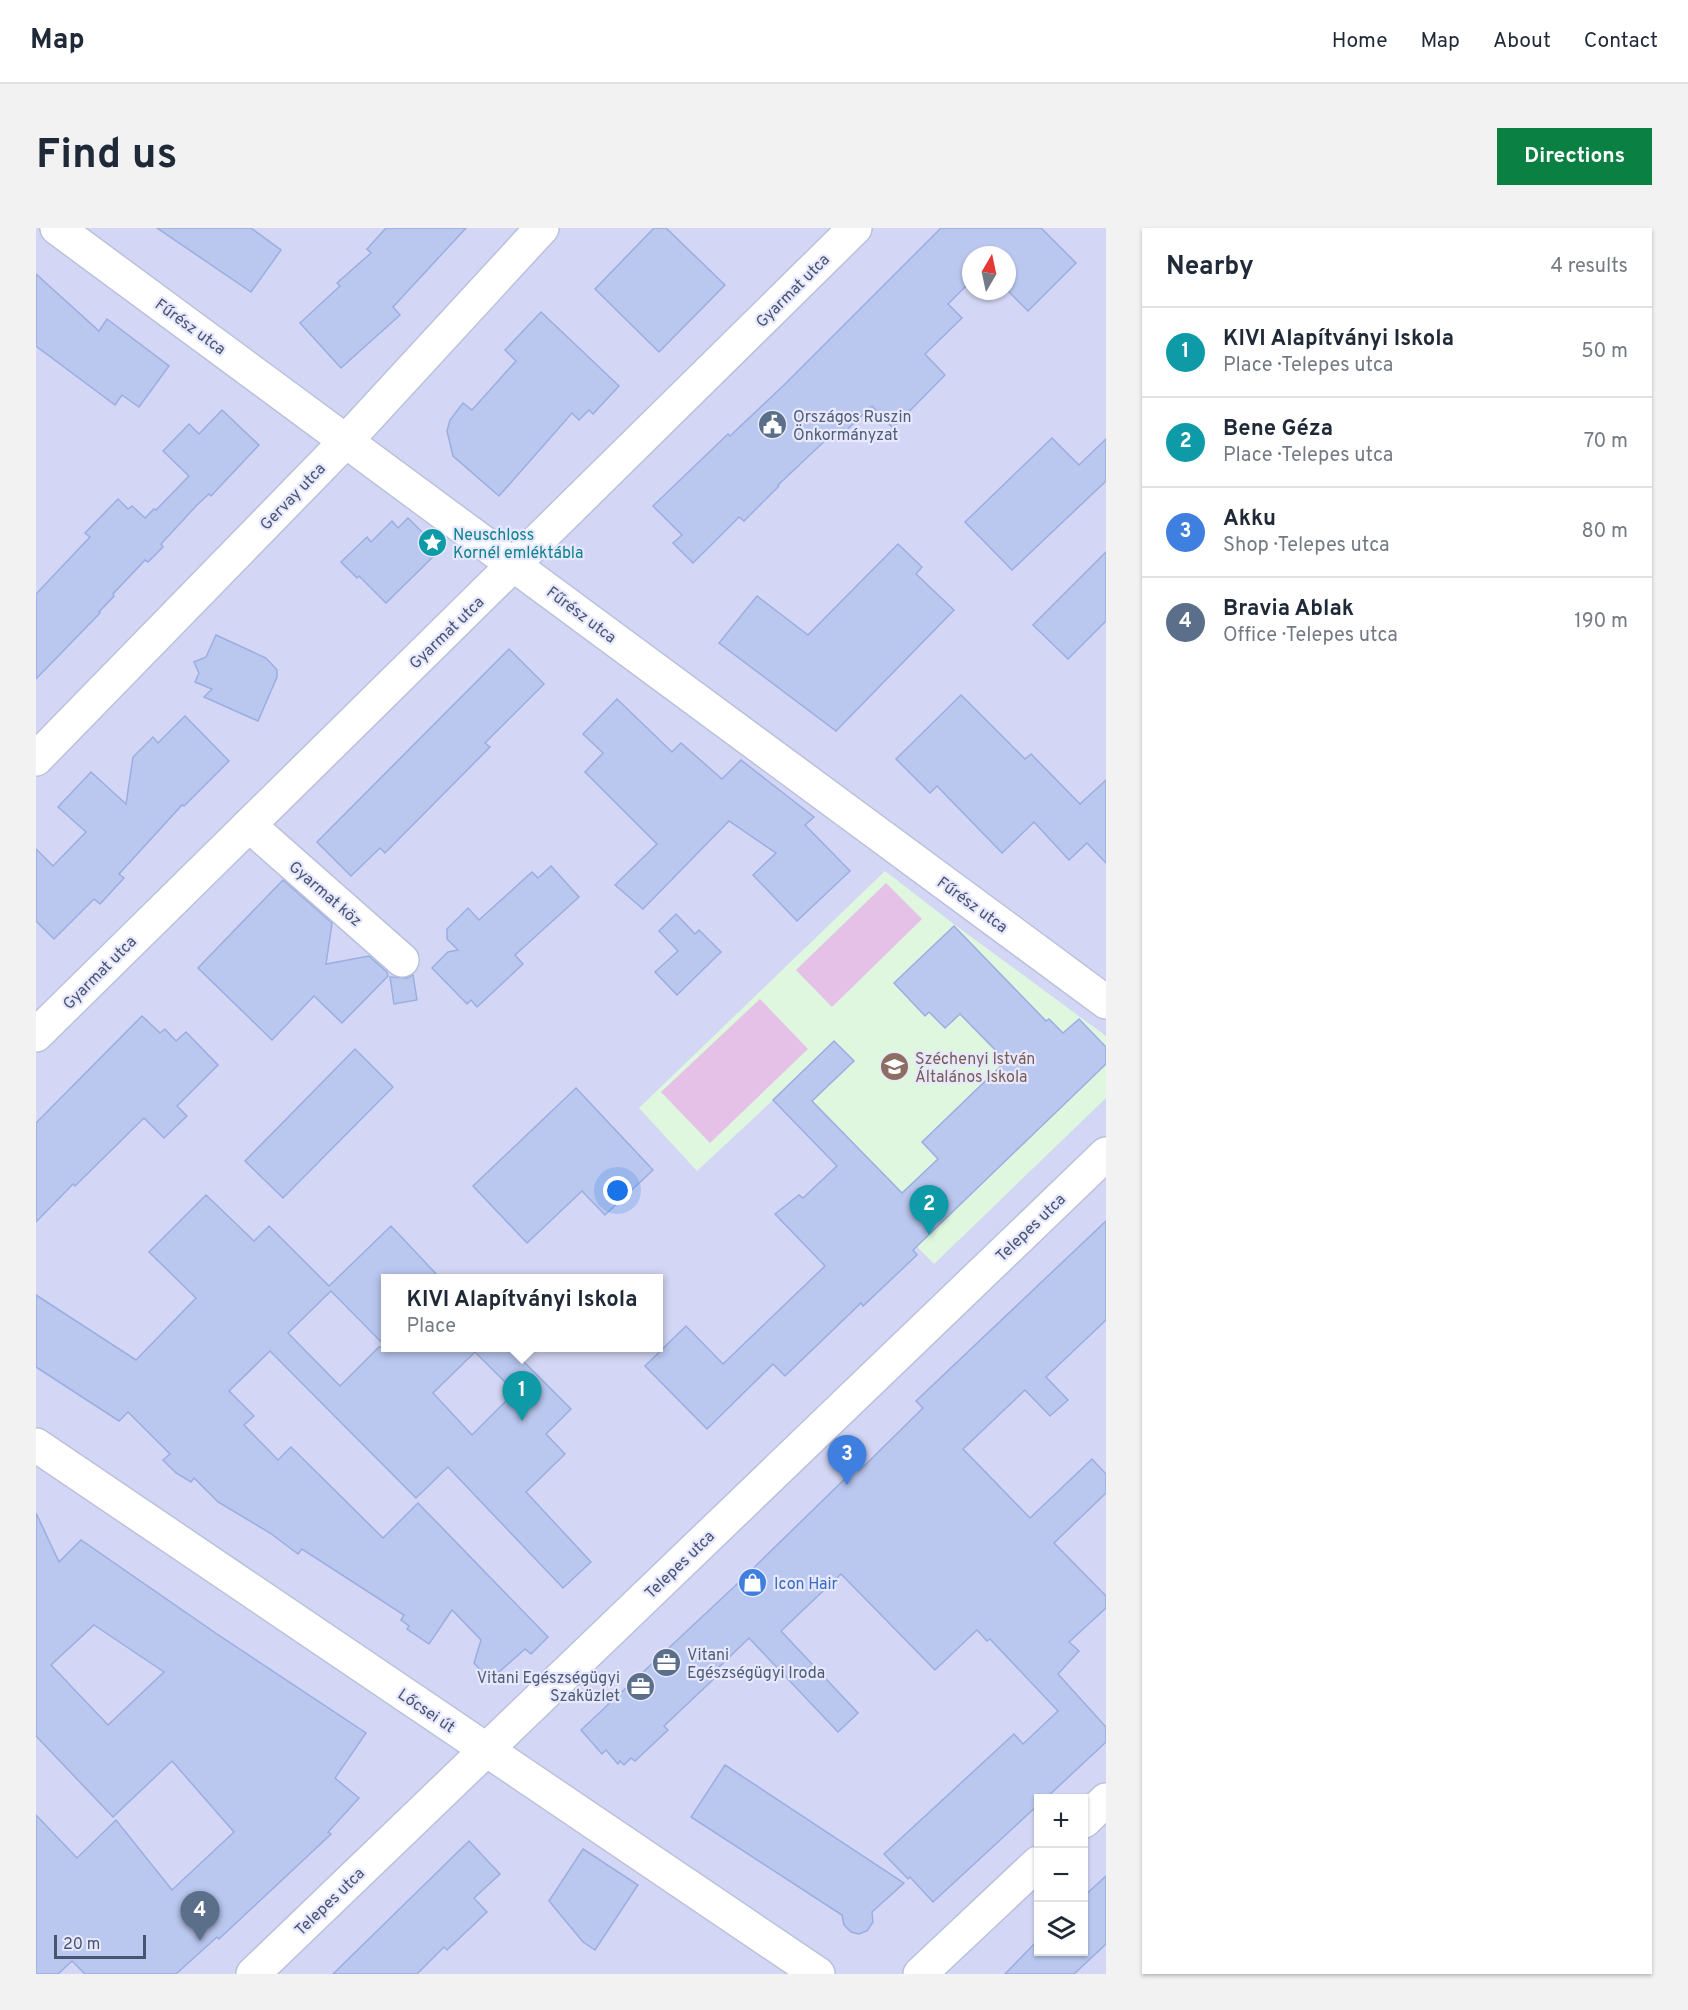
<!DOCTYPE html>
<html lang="en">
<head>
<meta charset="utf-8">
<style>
  :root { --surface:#fff; --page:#f2f2f3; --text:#1f2937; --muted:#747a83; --line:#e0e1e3; --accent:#0b8043 }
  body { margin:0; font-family:Overpass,sans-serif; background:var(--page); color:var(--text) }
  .controls { position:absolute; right:18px; bottom:18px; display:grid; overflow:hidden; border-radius:0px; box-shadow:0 2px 4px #0004 }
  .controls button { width:54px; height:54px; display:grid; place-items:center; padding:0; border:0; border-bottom:2px solid var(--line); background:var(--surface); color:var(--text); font:30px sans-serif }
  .compass { position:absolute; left:926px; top:18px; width:54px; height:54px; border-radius:50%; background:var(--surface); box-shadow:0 2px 4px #0004; rotate:9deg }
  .scale { position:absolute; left:18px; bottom:15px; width:92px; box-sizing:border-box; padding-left:6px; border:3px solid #495570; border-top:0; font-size:16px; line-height:21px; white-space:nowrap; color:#495570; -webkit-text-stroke:4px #e7e8fe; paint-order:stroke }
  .you { position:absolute; left:582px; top:963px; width:21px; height:21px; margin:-15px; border:4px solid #fff; border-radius:50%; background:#1a73e8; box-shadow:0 0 0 9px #1a73e833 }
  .badge { display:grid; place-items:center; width:39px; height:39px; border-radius:50%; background:var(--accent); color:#fff; font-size:20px; font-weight:700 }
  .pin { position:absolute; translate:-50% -50px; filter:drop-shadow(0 2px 3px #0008) }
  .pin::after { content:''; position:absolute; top:32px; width:21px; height:18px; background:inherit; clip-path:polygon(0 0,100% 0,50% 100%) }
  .popup { position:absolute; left:345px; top:1046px; width:282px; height:78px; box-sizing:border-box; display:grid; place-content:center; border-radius:0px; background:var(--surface); filter:drop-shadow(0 2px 4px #0005); font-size:20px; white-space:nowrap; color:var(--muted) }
  .popup b { font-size:22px; color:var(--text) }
  .popup::after { content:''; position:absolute; left:50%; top:100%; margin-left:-12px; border:12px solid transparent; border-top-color:var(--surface) }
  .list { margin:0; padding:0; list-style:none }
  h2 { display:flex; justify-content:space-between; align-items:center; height:78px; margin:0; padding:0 24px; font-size:26px }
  h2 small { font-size:20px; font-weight:400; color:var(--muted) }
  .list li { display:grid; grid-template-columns:39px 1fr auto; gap:18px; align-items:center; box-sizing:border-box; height:90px; padding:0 24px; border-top:2px solid var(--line) }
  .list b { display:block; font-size:22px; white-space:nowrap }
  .list p { margin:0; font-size:20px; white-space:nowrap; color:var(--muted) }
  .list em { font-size:20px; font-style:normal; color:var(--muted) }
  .icon { flex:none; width:33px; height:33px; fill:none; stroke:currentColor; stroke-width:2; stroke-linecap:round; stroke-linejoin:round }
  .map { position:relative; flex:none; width:1070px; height:1746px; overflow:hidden; border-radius:0px }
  header { display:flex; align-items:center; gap:36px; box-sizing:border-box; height:84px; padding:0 30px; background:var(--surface); border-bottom:2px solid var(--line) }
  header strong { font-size:28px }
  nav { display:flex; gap:33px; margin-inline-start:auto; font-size:21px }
  .intro { display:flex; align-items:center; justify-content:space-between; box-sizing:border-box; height:144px; padding:0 36px }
  h1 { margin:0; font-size:42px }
  .button { padding:15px 27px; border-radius:0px; background:var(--accent); color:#fff; font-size:21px; font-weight:700 }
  main { display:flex; gap:36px; padding:0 36px }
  aside { flex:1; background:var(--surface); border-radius:0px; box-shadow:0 2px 4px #0004 }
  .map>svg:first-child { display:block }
  .residential { fill:#d3d6f4; fill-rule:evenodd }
  .education { fill:#dff7de }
  .green { fill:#e5c1e7 }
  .building { fill:#bac7ef; stroke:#9baee1; stroke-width:1.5; fill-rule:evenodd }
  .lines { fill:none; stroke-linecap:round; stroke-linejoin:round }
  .minor-casing { stroke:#bbc1db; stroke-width:36 }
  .tertiary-casing { stroke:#bbc1db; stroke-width:36 }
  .minor { stroke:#fff; stroke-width:33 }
  .tertiary { stroke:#fff; stroke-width:33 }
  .labels { text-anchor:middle; stroke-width:4.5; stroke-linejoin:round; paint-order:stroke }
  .street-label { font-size:16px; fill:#495570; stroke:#e7e8fe }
  .service-label { font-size:16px; fill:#4e5e75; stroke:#e7e8fe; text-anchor:start }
  .culture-label { font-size:16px; fill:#0d838f; stroke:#e7e8fe; text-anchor:start }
  .education-label { font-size:16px; fill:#785e54; stroke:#e7e8fe; text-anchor:start }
  .shop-label { font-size:16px; fill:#366cbe; stroke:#e7e8fe; text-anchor:start }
</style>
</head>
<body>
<header>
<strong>Map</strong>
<nav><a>Home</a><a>Map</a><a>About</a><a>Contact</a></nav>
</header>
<div class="intro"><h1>Find us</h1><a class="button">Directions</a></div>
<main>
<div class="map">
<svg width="1070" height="1746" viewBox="0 0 1070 1746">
  <rect width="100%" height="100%" fill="#e1e2fb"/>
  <!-- residential -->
  <path class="residential" d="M0,0H1070V1746H0ZM935,27H971V63H935ZM350,1050H622V1120H350ZM1002,1570H1048V1724H1002Z"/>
  <!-- education -->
  <path class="education" d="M849,643L919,697L1070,808V870L898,1036L737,872L661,943L603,880Z"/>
  <!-- green -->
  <g class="green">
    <path d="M850,655L886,691L796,779L760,742Z"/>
    <path d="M724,771L772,821L674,915L625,864Z"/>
  </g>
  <!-- building -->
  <g class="building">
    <path d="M121,0H215L245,22L215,64Z"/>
    <path d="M350,0H430L357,79L364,87L305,140L264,95L304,58L301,55L335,25L331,21Z"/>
    <path d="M618,0H630L689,57L623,124L559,61Z"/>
    <path d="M905,0H1005L1040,35L992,83L971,62V27H935V53L912,76L926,90L889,126L909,147L857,200L836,178L800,212L795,207L742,257L743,258L708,293L703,289L657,335L637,315L646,307L617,278L692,206L694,208L748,157Z"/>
    <path d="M0,46L63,103L71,91L133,138L103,179L86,167L79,177L0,118Z"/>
    <path d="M505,84L583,158L557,186L553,182L543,192L536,185L463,268L417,228L411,203L414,192L427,175L436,182L480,133L469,122Z"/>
    <path d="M186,182L223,217L175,268L173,266L161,277L125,316L127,319L112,334L109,332L77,366L78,368L63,384L64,385L0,451V366L54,309L49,305L82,271L92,281L96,278L109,290L118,281L120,282L153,248L127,223L153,196L163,206Z"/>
    <path d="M1016,210L1043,237L1070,211V253L976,342L929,294Z"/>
    <path d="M372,290L404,322L350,375L323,348L321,350L305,334L331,309L335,314L356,293L362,300Z"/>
    <path d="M862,316L886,339L880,346L918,382L800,503L683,415L721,368L772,407Z"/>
    <path d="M1070,324V393L1032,431L997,397Z"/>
    <path d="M180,407L230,430L241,442V449L222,493L168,469L176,461L159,454L163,445L158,434L170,429Z"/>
    <path d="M473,421L508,456L449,515L454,519L349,625L344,620L315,648L281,614Z"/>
    <path d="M925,467L989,531L995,526L1044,576L1070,552V635L1051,615L1033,632L998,594L966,625L901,558L894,565L860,531Z"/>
    <path d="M581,471L636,524L645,515L686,551L705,532L778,589L769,597L814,643L761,693L717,647L740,625L693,593L607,681L579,657L621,616L549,544L567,525L547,506Z"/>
    <path d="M149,488L193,533L148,578L146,577L83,646L88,650L64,676L58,671L18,711L0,693V621L17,638L50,604L22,579L55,544L90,576L97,529L117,509L122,515Z"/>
    <path d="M515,638L543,669L479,727L487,736L441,779L435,772L431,776L396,740L412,724L422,722L411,711V701L432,680L443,692L496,644L502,650Z"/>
    <path d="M247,652L296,695L290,736L333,728L351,744L352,748L306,795L278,768L236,812L162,740Z"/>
    <path d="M640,686L659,706L663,702L685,724L641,767L619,744L642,723L623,703Z"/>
    <path d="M918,698L1010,793L1013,791L1027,805L1043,791L1070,819V836L877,1022L881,1027L827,1078L825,1075L749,1148L737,1136L671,1201L609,1138L650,1098L687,1136L789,1038L739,986L763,967L767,970L801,938L737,872L798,813L818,833L776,873L866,965L902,931L886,914L970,833L924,786L909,800L893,784L889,788L858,755Z"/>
    <path d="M377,747L381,772L358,776L354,749L371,750Z"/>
    <path d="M106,788L124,805L129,801L140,813L150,804L182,837L141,878L151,888L128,910L108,890L39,958L37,956L0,994V895Z"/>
    <path d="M319,821L357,859L247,970L209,933Z"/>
    <path d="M540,860L617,942L569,987L546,963L491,1015L437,958Z"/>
    <path d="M170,967L218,1013L233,998L293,1058L355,998L404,1050H350V1119L295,1063L252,1105L304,1158L343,1119H473L535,1181L510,1206L529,1226L490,1264L555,1334L527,1360L412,1239L380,1270L234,1123L193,1163L218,1188L208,1197L242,1232L255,1219L347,1310L382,1275L512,1409L495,1426L489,1421L454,1452L438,1435L445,1412L416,1382L393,1416L371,1401L373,1398L365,1392L368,1387L266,1321L262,1326L234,1305L182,1274L158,1250L155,1254L140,1245L127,1232L134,1226L92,1184L83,1193L0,1139V1067L100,1132L160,1070L113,1024ZM439,1124L479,1164L436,1207L397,1165Z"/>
    <path d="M1070,993V1092L1010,1149L1032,1172L1014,1188L989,1162L927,1221L994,1290L1056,1231L1070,1246V1265L1018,1315L1070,1368V1380L1033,1414L1043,1423L1022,1446L1070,1499V1514L1010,1570H1002V1577L897,1674L874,1649L872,1651L848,1626L978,1506L987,1516L1022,1483L954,1411L951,1413L941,1402L899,1442L805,1346L745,1403L822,1485L802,1504L713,1410L680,1442L684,1445L628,1498L632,1502L599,1533L595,1530L588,1537L584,1533L582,1536L570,1522L566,1526L545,1502L699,1358L820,1240L823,1243L887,1180L880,1173Z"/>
    <path d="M0,1285L23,1334L45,1312L181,1406L330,1505L299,1550L323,1570L292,1604L295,1606L183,1711L181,1709L140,1746H49L36,1733L22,1746H0V1587L41,1630L80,1592L136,1662L198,1604L136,1533L77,1589L0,1508ZM58,1397L128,1444L72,1497L15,1437Z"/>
    <path d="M689,1537L868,1655L836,1684L837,1694L831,1703L823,1706L815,1704L808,1697L806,1687L655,1589Z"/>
    <path d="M433,1613L464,1646L438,1670L451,1684L411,1722L408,1719L381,1746H297Z"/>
    <path d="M547,1621L602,1657L559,1722L547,1714L513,1673Z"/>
    <path d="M1070,1648V1716L1038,1746H969L1002,1712V1724H1047V1669Z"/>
  </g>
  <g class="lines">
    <defs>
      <g id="minor">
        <path d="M21,0L1070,774"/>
        <path d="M0,531L310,213L506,0"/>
        <path d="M213,597L366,732"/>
        <path d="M0,807L819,0"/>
        <path d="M0,1217L782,1746"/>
        <path d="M1048,1593L1070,1572"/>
        <path d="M884,1746L1002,1635"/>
      </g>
      <path id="tertiary" d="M217,1746L1070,926"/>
    </defs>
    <!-- minor casing -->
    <use href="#minor" class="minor-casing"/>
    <!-- tertiary casing -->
    <use href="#tertiary" class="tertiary-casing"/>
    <!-- minor -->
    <use href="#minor" class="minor"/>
    <!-- tertiary -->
    <use href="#tertiary" class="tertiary"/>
  </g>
  <!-- icons -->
  <defs>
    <symbol id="civic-disc" viewBox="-11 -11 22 22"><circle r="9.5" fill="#5c6f8a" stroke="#e7e8fe"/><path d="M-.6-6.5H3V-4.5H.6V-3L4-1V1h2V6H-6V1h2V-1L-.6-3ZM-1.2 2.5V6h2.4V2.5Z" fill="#fff"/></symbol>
    <symbol id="sight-disc" viewBox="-11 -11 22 22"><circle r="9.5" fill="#0f9aa8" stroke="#e7e8fe"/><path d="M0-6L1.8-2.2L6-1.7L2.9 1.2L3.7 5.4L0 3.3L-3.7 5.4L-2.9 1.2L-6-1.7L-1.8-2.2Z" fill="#fff"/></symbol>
    <symbol id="school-disc" viewBox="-11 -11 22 22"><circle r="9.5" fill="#8d6e63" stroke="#e7e8fe"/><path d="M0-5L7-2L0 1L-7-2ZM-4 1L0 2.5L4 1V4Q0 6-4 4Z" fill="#fff"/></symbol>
    <symbol id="shop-disc" viewBox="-11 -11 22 22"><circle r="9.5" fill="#3f7fe0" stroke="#e7e8fe"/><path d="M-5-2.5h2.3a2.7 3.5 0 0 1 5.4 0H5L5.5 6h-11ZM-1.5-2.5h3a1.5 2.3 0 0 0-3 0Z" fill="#fff"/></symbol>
    <symbol id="office-disc" viewBox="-11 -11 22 22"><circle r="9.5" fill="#5c6f8a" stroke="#e7e8fe"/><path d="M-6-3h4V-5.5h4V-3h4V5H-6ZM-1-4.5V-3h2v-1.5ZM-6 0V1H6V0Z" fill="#fff"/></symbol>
  </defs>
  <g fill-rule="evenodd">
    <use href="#civic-disc" x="720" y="180" width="33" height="33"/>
    <use href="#sight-disc" x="380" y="298" width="33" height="33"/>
    <use href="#school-disc" x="842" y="822" width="33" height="33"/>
    <use href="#shop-disc" x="700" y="1338" width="33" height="33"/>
    <use href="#office-disc" x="614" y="1418" width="33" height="33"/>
    <use href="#office-disc" x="588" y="1442" width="33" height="33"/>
  </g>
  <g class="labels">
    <!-- street labels -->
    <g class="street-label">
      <text transform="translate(756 62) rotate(-45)" y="6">Gyarmat utca</text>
      <text transform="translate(155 98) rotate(36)" y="6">Fűrész utca</text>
      <text transform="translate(256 268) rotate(-46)" y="6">Gervay utca</text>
      <text transform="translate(546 386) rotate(37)" y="6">Fűrész utca</text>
      <text transform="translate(410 404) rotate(-44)" y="6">Gyarmat utca</text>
      <text transform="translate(290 665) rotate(41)" y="6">Gyarmat köz</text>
      <text transform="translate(937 676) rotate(36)" y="6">Fűrész utca</text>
      <text transform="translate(63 744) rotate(-45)" y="6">Gyarmat utca</text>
      <text transform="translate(994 999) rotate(-44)" y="6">Telepes utca</text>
      <text transform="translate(643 1336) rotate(-44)" y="6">Telepes utca</text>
      <text transform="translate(391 1482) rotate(34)" y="6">Lőcsei út</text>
      <text transform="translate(293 1673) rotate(-44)" y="6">Telepes utca</text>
    </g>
    <!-- service labels -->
    <g class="service-label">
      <text x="757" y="194">Országos Ruszin<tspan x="757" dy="18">Önkormányzat</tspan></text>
      <text x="651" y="1432">Vitani<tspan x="651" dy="18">Egészségügyi Iroda</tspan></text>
      <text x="584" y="1455" text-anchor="end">Vitani Egészségügyi<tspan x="584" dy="18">Szaküzlet</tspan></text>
    </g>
    <!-- culture labels -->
    <g class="culture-label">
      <text x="417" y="312">Neuschloss<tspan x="417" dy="18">Kornél emléktábla</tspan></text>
    </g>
    <!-- education labels -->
    <g class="education-label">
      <text x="879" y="836">Széchenyi István<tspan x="879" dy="18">Általános Iskola</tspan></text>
    </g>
    <!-- shop labels -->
    <g class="shop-label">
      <text x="738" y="1361">Icon Hair</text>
    </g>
  </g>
</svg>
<div class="controls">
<button>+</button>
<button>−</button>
<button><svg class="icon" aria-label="layers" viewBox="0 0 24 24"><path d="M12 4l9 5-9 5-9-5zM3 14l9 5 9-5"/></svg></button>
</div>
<svg class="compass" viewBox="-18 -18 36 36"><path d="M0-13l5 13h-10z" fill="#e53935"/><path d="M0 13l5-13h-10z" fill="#747a83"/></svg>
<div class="scale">20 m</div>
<div class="you"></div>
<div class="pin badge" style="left:486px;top:1193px;background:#0f9aa8">1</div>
<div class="popup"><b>KIVI Alapítványi Iskola</b>Place</div>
<div class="pin badge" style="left:893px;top:1007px;background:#0f9aa8">2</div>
<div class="pin badge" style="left:811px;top:1257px;background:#3f7fe0">3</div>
<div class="pin badge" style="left:164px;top:1713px;background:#5c6f8a">4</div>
</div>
<aside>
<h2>Nearby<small>4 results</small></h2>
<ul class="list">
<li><span class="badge" style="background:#0f9aa8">1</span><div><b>KIVI Alapítványi Iskola</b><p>Place · Telepes utca</p></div><em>50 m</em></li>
<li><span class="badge" style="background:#0f9aa8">2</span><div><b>Bene Géza</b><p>Place · Telepes utca</p></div><em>70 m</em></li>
<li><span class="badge" style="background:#3f7fe0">3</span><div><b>Akku</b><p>Shop · Telepes utca</p></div><em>80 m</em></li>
<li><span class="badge" style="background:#5c6f8a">4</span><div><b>Bravia Ablak</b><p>Office · Telepes utca</p></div><em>190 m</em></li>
</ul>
</aside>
</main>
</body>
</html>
